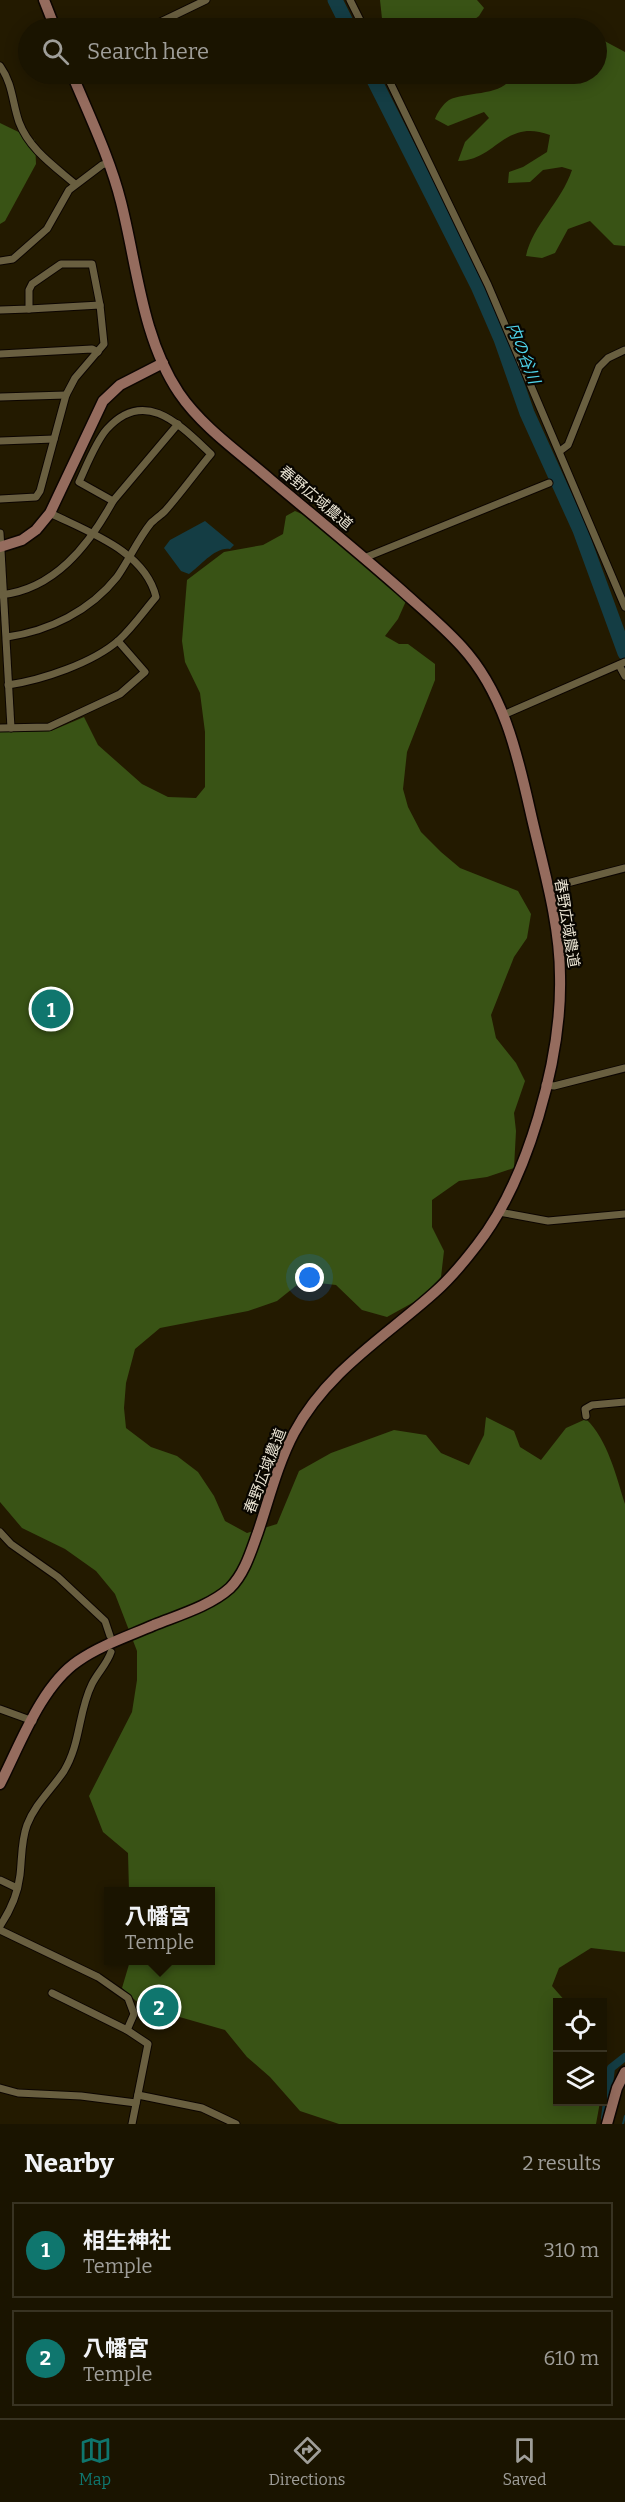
<!DOCTYPE html>
<html lang="en">
<head>
<meta charset="utf-8">
<style>
  :root { --surface:#1a1400; --page:#231d0a; --text:#f1f3f6; --muted:#9f9e99; --line:#383322; --accent:#0f766e }
  body { margin:0; font-family:Bitter,"Noto Sans JP",serif; background:var(--page); color:var(--text) }
  .controls { position:absolute; right:18px; bottom:18px; display:grid; overflow:hidden; border-radius:0px; box-shadow:0 3px 15px #0003 }
  .controls button { width:54px; height:54px; display:grid; place-items:center; padding:0; border:0; border-bottom:2px solid var(--line); background:var(--surface); color:var(--text); font:30px sans-serif }
  .you { position:absolute; left:310px; top:1278px; width:21px; height:21px; margin:-15px; border:4px solid #fff; border-radius:50%; background:#1a73e8; box-shadow:0 0 0 9px #1a73e833 }
  .badge { display:grid; place-items:center; width:39px; height:39px; border-radius:50%; background:var(--accent); color:#fff; font-size:20px; font-weight:700 }
  .pin { position:absolute; translate:-50% -50%; border:3px solid #fff; box-shadow:0 2px 6px #0006 }
  .popup { position:absolute; left:104px; top:1887px; width:111px; height:78px; box-sizing:border-box; display:grid; place-content:center; border-radius:0px; background:var(--surface); filter:drop-shadow(0 2px 4px #0005); font-size:20px; white-space:nowrap; color:var(--muted) }
  .popup b { font-size:22px; color:var(--text) }
  .popup::after { content:''; position:absolute; left:50%; top:100%; margin-left:-12px; border:12px solid transparent; border-top-color:var(--surface) }
  .list { margin:0; padding:0; list-style:none }
  h2 { display:flex; justify-content:space-between; align-items:center; height:78px; margin:0; padding:0 24px; font-size:26px }
  h2 small { font-size:20px; font-weight:400; color:var(--muted) }
  .list li { display:grid; grid-template-columns:39px 1fr auto; gap:18px; align-items:center; box-sizing:border-box; height:96px; margin:0 12px 12px; padding:0 12px; border:2px solid var(--line); border-radius:0px }
  .list b { display:block; font-size:22px; white-space:nowrap }
  .list p { margin:0; font-size:20px; white-space:nowrap; color:var(--muted) }
  .list em { font-size:20px; font-style:normal; color:var(--muted) }
  .icon { flex:none; width:33px; height:33px; fill:none; stroke:currentColor; stroke-width:2; stroke-linecap:round; stroke-linejoin:round }
  .map { position:relative; flex:none; width:625px; height:2124px; overflow:hidden }
  .search { position:absolute; background:var(--surface); box-shadow:0 3px 15px #0003; left:18px; right:18px; top:18px; height:66px; display:flex; align-items:center; gap:15px; box-sizing:border-box; padding:0 21px; border-radius:33px; color:var(--muted); font-size:22px }
  .sheet { height:294px; background:var(--surface) }
  nav { display:flex; justify-content:space-around; align-items:center; box-sizing:border-box; height:84px; border-top:2px solid var(--line); background:var(--surface); font-size:16px; color:var(--muted) }
  nav a { display:grid; justify-items:center; gap:3px }
  nav .on { color:var(--accent) }
  .map>svg:first-child { display:block }
  .forest { fill:#395315 }
  .water { fill:#143d44 }
  .lines { fill:none; stroke-linecap:round; stroke-linejoin:round }
  .stream { stroke:#143d44; stroke-width:2 }
  .canal { stroke:#143d44; stroke-width:8 }
  .river { stroke:#143d44; stroke-width:15 }
  .street-casing { stroke:#0c0500; stroke-width:9 }
  .secondary-casing { stroke:#0c0500; stroke-width:13 }
  .street { stroke:#695f40; stroke-width:7 }
  .secondary { stroke:#956c5e; stroke-width:10 }
  .labels { text-anchor:middle; stroke-width:4.5; stroke-linejoin:round; paint-order:stroke }
  .street-label { font-size:15px; fill:#eae4d3; stroke:#090600 }
  .water-label { font-size:16px; font-style:italic; fill:#4ed2e9; stroke:#090600 }
</style>
</head>
<body>
<div class="map">
<svg width="625" height="2124" viewBox="0 0 625 2124">
  <rect width="100%" height="100%" fill="#231a00"/>
  <!-- forest -->
  <g class="forest">
    <path d="M380,0H477L484,8L479,16L463,28H383Z"/>
    <path d="M597,37L625,52V246L614,245L590,221L568,229L555,253L542,258L526,256C533,224 561,203 572,170L562,167L543,170L530,182L508,183L509,172L523,167L547,152L550,135C504,118 496,161 458,161L465,142L489,118L484,112L448,126L435,119C437,113 443,104 449,100C467,91 506,97 513,74H596Z"/>
    <path d="M0,123L35,140L36,164L5,221L0,224Z"/>
    <path d="M295,511C338,529 373,568 406,601L398,619L385,636L399,644H408L435,664V680L407,752L403,789L408,807L421,832L441,852L460,868L518,891L531,914L527,938L514,957L491,1015L496,1038L516,1063L525,1081L514,1113L516,1131L514,1168L487,1177L459,1181L432,1200V1227L444,1251L441,1277L423,1297L387,1317L362,1310L336,1285L302,1281L277,1301L248,1311L160,1328L135,1349L126,1383L124,1408L126,1428L151,1447L177,1456L198,1472L214,1496L225,1521L247,1533L277,1524L299,1471L331,1453L394,1430L426,1435L441,1453L469,1465L484,1435L486,1417L514,1431L520,1447L541,1460L566,1428L586,1419C608,1440 616,1476 625,1504V1952L591,1948L559,1968L552,1986L566,2002H558V2102H600L596,2124H339L300,2111L270,2077L247,2057L225,2030L176,2016L175,1997L157,1990L136,2001L122,1988L130,1961L210,1960V1892L129,1891L128,1853L103,1832L89,1796L132,1712L137,1680V1651L115,1594L96,1571L65,1549L22,1528L0,1502V732L51,731L84,717L98,745L142,784L168,797L196,798L205,787V732L200,693L185,662L182,641L187,580L224,552L263,545L283,534L286,516Z"/>
  </g>
  <!-- water -->
  <path class="water" d="M205,521L234,545L230,549C216,546 200,566 189,574L181,571L164,548L170,540Z"/>
  <g class="lines">
    <!-- stream -->
    <path class="stream" d="M623,2124L625,2116"/>
    <!-- canal -->
    <path class="canal" d="M605,2118L611,2068L625,2057"/>
    <!-- river -->
    <g class="river">
      <path d="M335,0L349,28"/>
      <path d="M371,74L478,286L501,339L527,413L580,530L625,653"/>
    </g>
    <defs>
      <g id="street">
        <path d="M350,0L364,28"/>
        <path d="M148,28L206,0"/>
        <path d="M0,66C13,84 12,102 19,122C29,149 54,166 75,184"/>
        <path d="M386,74L488,285L625,607"/>
        <path d="M0,261L13,259L47,229L69,190L102,165L108,163"/>
        <path d="M0,310L29,309V290L32,284L61,264H92L100,305"/>
        <path d="M0,354L92,349L98,352"/>
        <path d="M0,397L66,395"/>
        <path d="M0,441L54,439"/>
        <path d="M560,451L568,445L599,367L608,358L625,350"/>
        <path d="M0,499L36,497L40,491L66,395L75,378L104,344L100,305L29,309"/>
        <path d="M0,533L11,728"/>
        <path d="M364,558L549,483"/>
        <path d="M0,595C54,590 89,545 113,501"/>
        <path d="M7,637C49,631 90,611 117,577C129,560 138,539 151,523C155,519 161,515 165,511C181,493 196,472 211,454C180,425 145,387 107,429C96,441 86,467 79,482L113,501L178,424"/>
        <path d="M619,665L625,676"/>
        <path d="M8,685C42,680 93,663 119,640C133,627 144,611 156,597C145,551 88,532 50,513"/>
        <path d="M503,715L625,662"/>
        <path d="M0,728L49,727L120,694L145,672L118,641"/>
        <path d="M548,888L625,868"/>
        <path d="M545,1085L554,1086L625,1068"/>
        <path d="M499,1212L548,1221L625,1214"/>
        <path d="M586,1416L585,1409L592,1405L625,1402"/>
        <path d="M0,1532L11,1544L58,1577L105,1621L110,1636"/>
        <path d="M0,1709L33,1721"/>
        <path d="M0,1880L17,1888"/>
        <path d="M0,1926C10,1911 18,1893 20,1875C22,1858 21,1841 27,1825C35,1804 52,1789 64,1771C81,1743 78,1712 92,1684C98,1672 107,1664 111,1652"/>
        <path d="M0,1930L98,1977L128,1998L134,2014L127,2030"/>
        <path d="M52,1993L127,2030L148,2044L132,2124"/>
        <path d="M0,2088L18,2093L81,2096L136,2103"/>
        <path d="M138,2095L202,2108L236,2124"/>
      </g>
      <g id="secondary">
        <path d="M44,0L55,28"/>
        <path d="M0,547L22,540L36,530L50,513L103,401L120,385L163,363"/>
        <path d="M0,1784C20,1745 41,1686 78,1661C101,1645 129,1636 154,1625C179,1615 210,1606 230,1588C245,1573 251,1551 258,1532C269,1499 278,1463 294,1433C327,1371 385,1337 435,1292C451,1278 464,1262 477,1245C528,1180 562,1058 560,976C560,921 542,864 530,810C517,752 503,692 462,647C443,626 421,608 400,589C358,552 314,516 271,480C240,453 202,427 179,393C142,338 137,265 121,202C110,158 89,115 72,74"/>
        <path d="M607,2124L617,2088L625,2072"/>
      </g>
    </defs>
    <!-- street casing -->
    <use href="#street" class="street-casing"/>
    <!-- secondary casing -->
    <use href="#secondary" class="secondary-casing"/>
    <!-- street -->
    <use href="#street" class="street"/>
    <!-- secondary -->
    <use href="#secondary" class="secondary"/>
  </g>
  <g class="labels">
    <!-- street labels -->
    <g class="street-label">
      <text transform="translate(316 498) rotate(40)" y="5">春野広域農道</text>
      <text transform="translate(567 923) rotate(81)" y="5">春野広域農道</text>
      <text transform="translate(265 1471) rotate(-69)" y="5">春野広域農道</text>
    </g>
    <!-- water labels -->
    <g class="water-label">
      <text transform="translate(524 353) rotate(69)" y="6">内の谷川</text>
    </g>
  </g>
</svg>
<div class="controls">
<button><svg class="icon" aria-label="locate" viewBox="0 0 24 24"><circle cx="12" cy="12" r="6"/><path d="M12 2v4M12 18v4M2 12h4M18 12h4"/></svg></button>
<button><svg class="icon" aria-label="layers" viewBox="0 0 24 24"><path d="M12 4l9 5-9 5-9-5zM3 14l9 5 9-5"/></svg></button>
</div>
<div class="you"></div>
<div class="pin badge" style="left:51px;top:1009px">1</div>
<div class="pin badge" style="left:159px;top:2007px">2</div>
<div class="popup"><b>八幡宮</b>Temple</div>
<div class="search"><svg class="icon" aria-label="search" viewBox="0 0 24 24"><circle cx="10" cy="10" r="6"/><path d="M15 15l6 6"/></svg>Search here</div>
</div>
<section class="sheet">
<h2>Nearby<small>2 results</small></h2>
<ul class="list">
<li><span class="badge">1</span><div><b>相生神社</b><p>Temple</p></div><em>310 m</em></li>
<li><span class="badge">2</span><div><b>八幡宮</b><p>Temple</p></div><em>610 m</em></li>
</ul>
</section>
<nav>
<a class="on"><svg class="icon" aria-label="map" viewBox="0 0 24 24"><path d="M3 6l6-2 6 2 6-2v14l-6 2-6-2-6 2zM9 4v14M15 6v14"/></svg>Map</a>
<a><svg class="icon" aria-label="directions" viewBox="0 0 24 24"><path d="M12 3l9 9-9 9-9-9zM9 14v-3h6M13 9l2 2-2 2"/></svg>Directions</a>
<a><svg class="icon" aria-label="saved" viewBox="0 0 24 24"><path d="M7 4h10v16l-5-4-5 4z"/></svg>Saved</a>
</nav>
</body>
</html>
